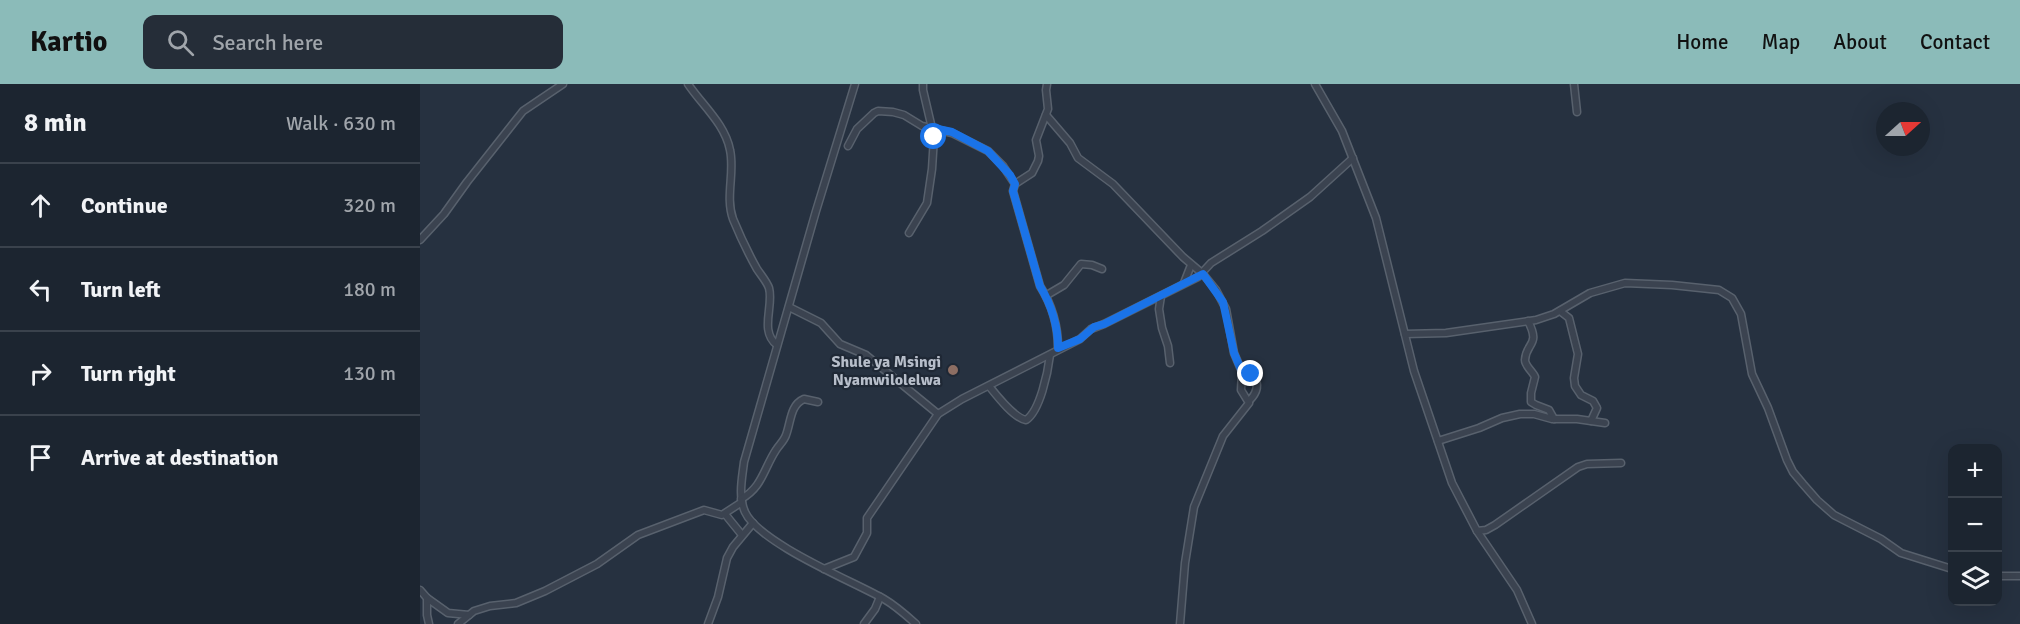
<!DOCTYPE html>
<html lang="en">
<head>
<meta charset="utf-8">
<style>
  :root { --surface:#1c2530; --page:#252d38; --text:#f1f3f6; --muted:#a0a5ab; --line:#3a424c; --accent:#8bbbb9 }
  body { margin:0; font-family:Signika,sans-serif; background:var(--page); color:var(--text) }
  .controls { position:absolute; right:18px; bottom:18px; display:grid; overflow:hidden; border-radius:12px; box-shadow:0 6px 24px #0002 }
  .controls button { width:54px; height:54px; display:grid; place-items:center; padding:0; border:0; border-bottom:2px solid var(--line); background:var(--surface); color:var(--text); font:30px sans-serif }
  .compass { position:absolute; left:1456px; top:18px; width:54px; height:54px; border-radius:50%; background:var(--surface); box-shadow:0 6px 24px #0002; rotate:69deg }
  .stop { position:absolute; width:18px; height:18px; margin:-14px; border:4px solid #1a73e8; border-radius:50%; background:#fff }
  .stop.end { background:#1a73e8; border-color:#fff; box-shadow:0 2px 6px #0008 }
  .list { margin:0; padding:0; list-style:none }
  h2 { display:flex; justify-content:space-between; align-items:center; height:78px; margin:0; padding:0 24px; font-size:26px }
  h2 small { font-size:20px; font-weight:400; color:var(--muted) }
  .list li { display:grid; grid-template-columns:39px 1fr auto; gap:18px; align-items:center; box-sizing:border-box; height:84px; padding:0 24px; border-top:2px solid var(--line) }
  .list b { display:block; font-size:22px; white-space:nowrap }
  .list em { font-size:20px; font-style:normal; color:var(--muted) }
  .icon { flex:none; width:33px; height:33px; fill:none; stroke:currentColor; stroke-width:2; stroke-linecap:round; stroke-linejoin:round }
  .map { position:relative; flex:none; width:1600px; height:540px; overflow:hidden }
  header { display:flex; align-items:center; gap:36px; box-sizing:border-box; height:84px; padding:0 30px; background:var(--accent); color:#111 }
  header strong { font-size:28px }
  nav { display:flex; gap:33px; margin-inline-start:auto; font-size:21px }
  .search { width:420px; height:54px; background:var(--page); display:flex; align-items:center; gap:15px; box-sizing:border-box; padding:0 21px; border-radius:12px; color:var(--muted); font-size:22px }
  main { display:flex }
  aside { flex:1; background:var(--surface) }
  .map>svg:first-child { display:block }
  .lines { fill:none; stroke-linecap:round; stroke-linejoin:round }
  .street-casing { stroke:#58616d; stroke-width:9 }
  .street { stroke:#3b4350; stroke-width:6 }
  .route { stroke:#1a73e8; stroke-width:8 }
  .education-dot { fill:#8d6e63; stroke:#1f2835; stroke-width:2 }
  .labels { text-anchor:middle; stroke-width:4.5; stroke-linejoin:round; paint-order:stroke }
  .poi-label { font-size:16px; font-weight:bold; fill:#b7beca; stroke:#1f2835; text-anchor:end }
</style>
</head>
<body>
<header>
<strong>Kartio</strong>
<div class="search"><svg class="icon" aria-label="search" viewBox="0 0 24 24"><circle cx="10" cy="10" r="6"/><path d="M15 15l6 6"/></svg>Search here</div>
<nav><a>Home</a><a>Map</a><a>About</a><a>Contact</a></nav>
</header>
<main>
<aside>
<h2>8 min<small>Walk · 630 m</small></h2>
<ul class="list">
<li><svg class="icon" aria-label="ahead" viewBox="0 0 24 24"><path d="M12 20V5M6 11l6-6 6 6"/></svg><div><b>Continue</b></div><em>320 m</em></li>
<li><svg class="icon" aria-label="left" viewBox="0 0 24 24"><path d="M17 20v-9H6M10 6l-5 5 5 5"/></svg><div><b>Turn left</b></div><em>180 m</em></li>
<li><svg class="icon" aria-label="right" viewBox="0 0 24 24"><path d="M7 20v-9h11M14 6l5 5-5 5"/></svg><div><b>Turn right</b></div><em>130 m</em></li>
<li><svg class="icon" aria-label="arrive" viewBox="0 0 24 24"><path d="M6 21V4h12l-3 4 3 4H6"/></svg><div><b>Arrive at destination</b></div></li>
</ul>
</aside>
<div class="map">
<svg width="1600" height="540" viewBox="0 0 1600 540">
  <rect width="100%" height="100%" fill="#263140"/>
  <g class="lines">
    <defs>
      <g id="street">
        <path d="M268,0C282,21 305,40 310,66C315,88 305,113 313,135C320,152 328,169 337,185C341,191 347,198 349,204C354,222 339,247 357,261"/>
        <path d="M435,0L396,127L324,378C322,395 318,412 325,428C339,459 432,497 464,515C476,522 486,531 496,540"/>
        <path d="M627,0L626,6L628,25L616,56L619,72L618,77L612,89L595,100L593,107L620,202C632,221 638,241 638,264"/>
        <path d="M895,0L922,47L956,134L994,287L1032,399L1057,447L1097,506L1112,540"/>
        <path d="M1154,0L1157,28"/>
        <path d="M626,31L650,59L658,74L693,100L763,173L783,190L796,206L806,225L814,269L822,288L821,306L829,319L803,352L774,423L765,479L760,540"/>
        <path d="M428,62L437,45L454,29L458,27L473,28L484,31L502,42L532,49L568,67L583,82L595,100"/>
        <path d="M489,149L507,119L512,85L514,53L503,6V0"/>
        <path d="M0,156L24,130L47,98L103,27L143,0"/>
        <path d="M764,199L771,181"/>
        <path d="M627,211L644,201L661,180L672,181L682,185"/>
        <path d="M741,212L739,225L742,244L748,262L750,279"/>
        <path d="M369,223L401,239L420,260L446,271L518,330"/>
        <path d="M1140,227L1149,234L1158,270L1154,294L1155,302L1161,311L1173,317L1177,324L1171,337"/>
        <path d="M1108,237C1121,262 1106,258 1105,276C1105,282 1113,288 1115,293L1111,309V318L1116,321L1129,326L1134,335"/>
        <path d="M985,250L1026,249L1116,236L1134,230L1170,209L1205,199L1252,201L1299,206L1312,214L1321,230L1332,290L1348,324L1367,376L1373,388L1383,400L1397,416L1414,431L1461,455L1481,469L1532,485"/>
        <path d="M822,288L834,293C840,302 836,310 829,317"/>
        <path d="M569,302C577,312 594,334 606,336C620,327 628,288 630,271"/>
        <path d="M1018,357L1059,344L1082,334L1100,330H1114L1132,335H1157L1185,339"/>
        <path d="M321,415C342,404 344,384 356,366C359,361 364,357 366,351C371,338 370,321 384,315L398,318"/>
        <path d="M305,430L322,451"/>
        <path d="M1057,447L1066,446L1075,441L1158,383L1167,380L1201,379"/>
        <path d="M404,485L434,473L447,449V434L518,330L542,315L660,255L671,245L684,240L778,193L791,179L842,147L890,113L933,74"/>
        <path d="M1578,492H1600"/>
        <path d="M0,506L7,514V531L9,540"/>
        <path d="M7,514L28,529L49,531"/>
        <path d="M38,540L54,527L70,522L96,519L125,507L177,480L218,451L284,426L302,431L322,418"/>
        <path d="M288,540L298,513L307,474L313,463L333,439"/>
        <path d="M444,540L455,525L460,513"/>
      </g>
    </defs>
    <!-- street casing -->
    <use href="#street" class="street-casing"/>
    <!-- street -->
    <use href="#street" class="street"/>
  </g>
  <g class="lines">
    <!-- route -->
    <path class="route" d="M514,53L513,44L532,48L568,67L590,91L595,100L593,107L620,202C632,222 638,241 638,264L660,255L674,243L684,240L783,190L803,218L814,269L822,288L831,290"/>
  </g>
  <!-- markers -->
  <circle class="education-dot" cx="533" cy="286" r="6"/>
  <g class="labels">
    <!-- poi labels -->
    <g class="poi-label">
      <text x="521" y="283">Shule ya Msingi<tspan x="521" dy="18">Nyamwilolelwa</tspan></text>
    </g>
  </g>
</svg>
<div class="controls">
<button>+</button>
<button>−</button>
<button><svg class="icon" aria-label="layers" viewBox="0 0 24 24"><path d="M12 4l9 5-9 5-9-5zM3 14l9 5 9-5"/></svg></button>
</div>
<svg class="compass" viewBox="-18 -18 36 36"><path d="M0-13l5 13h-10z" fill="#e53935"/><path d="M0 13l5-13h-10z" fill="#a0a5ab"/></svg>
<div class="stop" style="left:514px;top:53px"></div>
<div class="stop end" style="left:831px;top:290px"></div>
</div>
</main>
</body>
</html>
